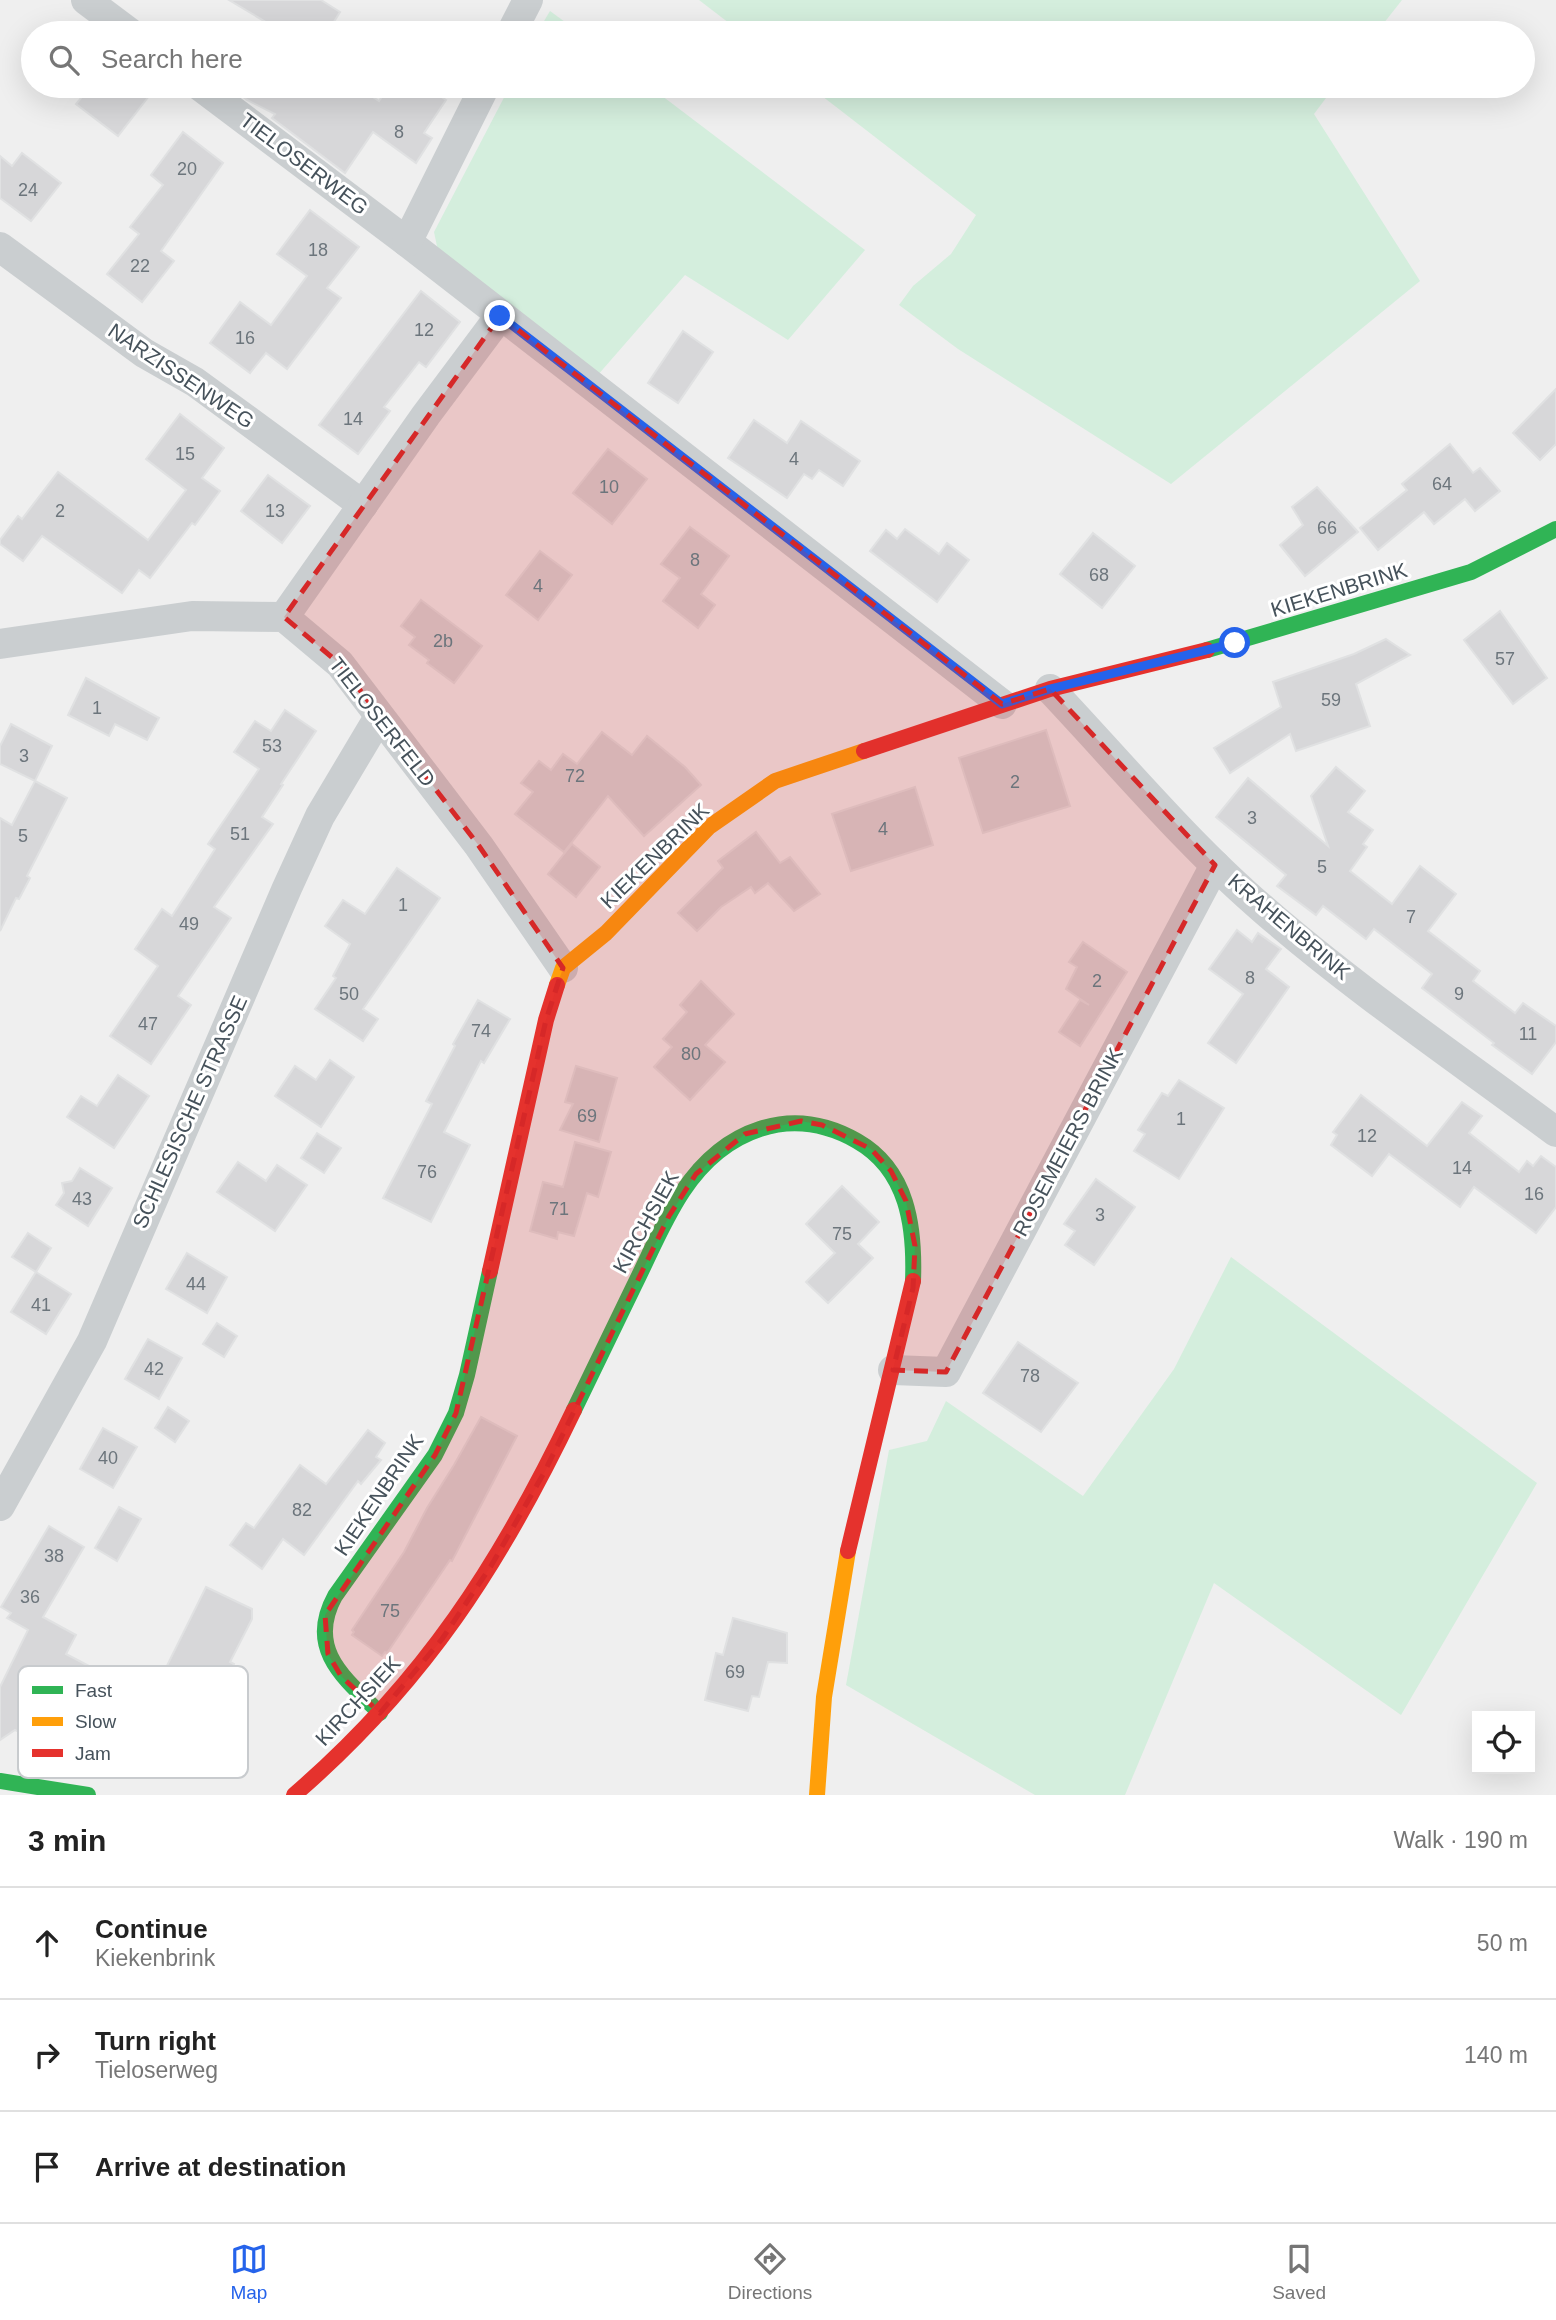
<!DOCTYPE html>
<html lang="en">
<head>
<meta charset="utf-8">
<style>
  :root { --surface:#fff; --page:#f2f2f2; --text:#222; --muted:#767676; --line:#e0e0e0; --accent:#2563eb }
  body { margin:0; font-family:Arial,sans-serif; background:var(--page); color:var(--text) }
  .controls { position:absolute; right:21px; bottom:21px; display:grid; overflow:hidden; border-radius:0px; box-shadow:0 7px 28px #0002 }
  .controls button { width:63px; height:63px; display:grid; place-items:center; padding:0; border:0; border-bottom:2px solid var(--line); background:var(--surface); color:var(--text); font:35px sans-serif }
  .stop { position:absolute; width:21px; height:21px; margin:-16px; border:5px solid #2563eb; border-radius:50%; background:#fff }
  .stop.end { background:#2563eb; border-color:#fff; box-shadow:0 2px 7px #0008 }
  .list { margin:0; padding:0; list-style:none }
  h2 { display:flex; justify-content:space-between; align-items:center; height:91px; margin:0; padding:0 28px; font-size:30px }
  h2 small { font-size:23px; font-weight:400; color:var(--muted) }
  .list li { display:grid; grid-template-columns:46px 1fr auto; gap:21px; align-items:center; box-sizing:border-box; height:112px; padding:0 28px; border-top:2px solid var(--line) }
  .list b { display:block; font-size:26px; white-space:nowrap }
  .list p { margin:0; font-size:23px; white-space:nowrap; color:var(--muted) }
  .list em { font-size:23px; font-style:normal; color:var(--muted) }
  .icon { flex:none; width:38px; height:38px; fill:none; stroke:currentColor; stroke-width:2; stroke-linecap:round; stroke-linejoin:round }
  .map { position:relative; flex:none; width:1556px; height:1795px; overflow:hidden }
  .search { position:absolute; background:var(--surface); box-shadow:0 7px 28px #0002; left:21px; right:21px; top:21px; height:77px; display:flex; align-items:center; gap:18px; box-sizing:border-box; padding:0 24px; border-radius:38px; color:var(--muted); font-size:26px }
  .sheet { height:427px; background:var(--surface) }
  nav { display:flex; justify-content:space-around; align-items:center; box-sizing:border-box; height:98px; border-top:2px solid var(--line); background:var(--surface); font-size:19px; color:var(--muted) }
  nav a { display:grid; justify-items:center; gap:4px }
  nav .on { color:var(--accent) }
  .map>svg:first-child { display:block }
  .green { fill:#d4eedd }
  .building { fill:#d7d7d9; stroke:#e0e1e2; stroke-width:2 }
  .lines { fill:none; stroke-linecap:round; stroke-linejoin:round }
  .street { stroke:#caced0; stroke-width:30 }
  .fast { stroke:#30b455; stroke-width:16 }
  .slow { stroke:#ff9f0a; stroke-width:16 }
  .jam { stroke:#e5322d; stroke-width:16 }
  .route { stroke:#2563eb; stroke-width:9 }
  .marked { fill:#d62828; fill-opacity:0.2; stroke:#d62828; stroke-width:5; stroke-dasharray:14 9; stroke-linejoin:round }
  .labels { text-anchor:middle; stroke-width:6; stroke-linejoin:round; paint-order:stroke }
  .number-label { font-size:18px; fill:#6c757c }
  .street-label { font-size:21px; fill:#46525b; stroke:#fff }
  .key { fill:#fff; stroke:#c8cbce; stroke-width:2 }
  .key-label { font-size:19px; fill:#46525b }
</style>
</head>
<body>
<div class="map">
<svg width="1556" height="1795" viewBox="0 0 1556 1795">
  <rect width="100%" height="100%" fill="#efefef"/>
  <!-- green -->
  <g class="green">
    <path d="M699,0H1402L1376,33H742Z"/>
    <path d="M550,11L580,33H537Z"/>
    <path d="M510,86H649L865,250L788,340L685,275L597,376L438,251L434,232Z"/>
    <path d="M809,86H1335L1314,114L1420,281L1171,484L958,349L899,305L913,286L951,254L976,215Z"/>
    <path d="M1231,1257L1537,1483L1401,1715L1214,1583L1125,1795H1035L846,1685L889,1450L927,1441L946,1401L1083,1496L1174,1369Z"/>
  </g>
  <!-- building -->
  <g class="building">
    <path d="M229,0H321L340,12L327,33H284Z"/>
    <path d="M91,86H137L149,96L118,136L76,104Z"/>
    <path d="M229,86H357L379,101L389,86H426L446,100L424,133L432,138L416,163L373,132L345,173L272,118L275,114L247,100Z"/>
    <path d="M183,132L223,163L161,251L174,261L142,302L107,274L139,234L130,227L163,185L151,175Z"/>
    <path d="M22,153L61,183L31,221L0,198V156L12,166Z"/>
    <path d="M310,210L359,247L327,288L341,298L287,369L266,353L250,373L210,343L240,302L271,325L307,276L277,254Z"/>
    <path d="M421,291L460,322L426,367L419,362L384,407L390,411L358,454L319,425Z"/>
    <path d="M683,331L713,352L678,403L648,383Z"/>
    <path d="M1556,389V444L1540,460L1513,433Z"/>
    <path d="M180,414L224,448L202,478L220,491L195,525L192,523L150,578L139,570L122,593L42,536L23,561L0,544V540L18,516L22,519L58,472L148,540L186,490L146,459Z"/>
    <path d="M754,420L787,443L801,421L860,461L843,486L819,470L812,479L804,474L787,498L728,458Z"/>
    <path d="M1450,444L1473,473L1480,468L1500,491L1475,511L1465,499L1434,524L1424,512L1378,550L1360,528L1407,490L1402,484Z"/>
    <path d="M608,449L647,479L612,524L573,493Z"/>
    <path d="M268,475L310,506L282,543L241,511Z"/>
    <path d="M1317,487L1358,532L1305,576L1280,545L1303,525L1292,507Z"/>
    <path d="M690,527L729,556L701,594L715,605L698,628L663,601L680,578L661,564Z"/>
    <path d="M905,529L939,554L947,543L969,560L937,602L870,551L886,530L897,539Z"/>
    <path d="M1093,533L1135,566L1102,608L1060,574Z"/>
    <path d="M540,551L572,575L538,620L506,595Z"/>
    <path d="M421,600L482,646L454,683L427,663L429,660L409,645L415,637L401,626Z"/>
    <path d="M1500,611L1547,678L1513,704L1464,640Z"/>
    <path d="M1386,639L1410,655L1356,684L1370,726L1296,751L1290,734L1230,773L1214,748L1281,707L1273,682L1354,654Z"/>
    <path d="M86,678L159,718L147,740L115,724L109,736L68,715Z"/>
    <path d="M285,710L316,731L281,784L283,785L262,817L273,824L214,907L231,918L178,996L191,1005L151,1064L110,1036L158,966L135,949L162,909L172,916L215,849L208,844L259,769L234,752L255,721L271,731Z"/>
    <path d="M11,724L52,746L35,781L0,764V746Z"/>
    <path d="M1046,730L1070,806L983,833L959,758Z"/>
    <path d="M602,732L632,755L647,736L685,767L701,785L644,836L608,796L564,852L515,814L533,792L521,783L539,761L551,770L563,754L577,764Z"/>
    <path d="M1336,767L1365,791L1348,812L1373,830L1363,844L1367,847L1350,871L1392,904L1420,866L1456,894L1428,931L1480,971L1473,981L1515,1013L1523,1003L1556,1026V1042L1532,1074L1492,1045L1494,1043L1422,988L1432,974L1374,929L1366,939L1323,906L1316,915L1277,886L1286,875L1216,817L1248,778L1328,846L1311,796Z"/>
    <path d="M35,781L67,798L27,876L30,878L19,899L16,898L0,931V818L12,825Z"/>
    <path d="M915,787L933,845L851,871L832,814Z"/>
    <path d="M756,832L780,863L790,857L820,894L794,911L768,883L755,893L751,887L721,907L697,931L678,913L723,868L718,861Z"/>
    <path d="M572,844L600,867L576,897L548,874Z"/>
    <path d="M397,868L440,898L363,1009L378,1019L363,1041L315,1009L336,978L333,976L350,944L325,926L343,900L365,914Z"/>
    <path d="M1237,930L1252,942L1258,933L1281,949L1266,969L1289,987L1236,1063L1208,1043L1243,994L1209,969Z"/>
    <path d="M1083,942L1127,972L1080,1046L1059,1032L1080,1000L1089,1005L1066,989L1077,967L1069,962Z"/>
    <path d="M701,981L734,1014L705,1045L725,1062L690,1100L654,1067L672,1047L663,1039L687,1012L680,1005Z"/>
    <path d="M478,1000L510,1019L484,1063L481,1061L444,1132L470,1145L431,1222L383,1198L432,1104L426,1101L455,1046L453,1044Z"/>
    <path d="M330,1060L354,1077L321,1127L275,1096L295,1066L316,1080Z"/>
    <path d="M576,1066L617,1078L599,1142L560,1130L573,1104L565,1102Z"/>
    <path d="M118,1075L149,1096L114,1148L67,1117L81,1096L97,1106Z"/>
    <path d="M1179,1080L1224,1108L1179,1179L1134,1151L1145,1134L1138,1130L1162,1093L1168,1096Z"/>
    <path d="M1361,1095L1427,1146L1462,1102L1482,1116L1469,1133L1519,1172L1527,1161L1533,1166L1541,1156L1556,1167V1207L1536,1233L1474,1187L1460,1207L1389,1154L1372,1176L1331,1145L1337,1135L1333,1132Z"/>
    <path d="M317,1133L341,1148L324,1173L301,1158Z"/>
    <path d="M575,1142L611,1152L598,1197L587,1193L574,1236L558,1232L557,1239L530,1231L543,1182L563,1187Z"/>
    <path d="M238,1162L266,1181L277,1165L307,1185L275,1231L217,1192Z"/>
    <path d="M80,1168L112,1188L88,1226L56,1205L64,1193L62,1183L72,1181Z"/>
    <path d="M1096,1179L1135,1207L1094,1265L1065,1245L1075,1231L1064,1224Z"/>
    <path d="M842,1186L879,1222L858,1244L873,1258L828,1303L806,1282L835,1253L806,1224Z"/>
    <path d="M28,1233L51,1248L36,1272L12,1257Z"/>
    <path d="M187,1253L227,1277L207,1313L166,1289Z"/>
    <path d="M36,1272L71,1294L46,1334L11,1312Z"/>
    <path d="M217,1323L237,1336L224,1357L203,1344Z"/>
    <path d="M148,1339L182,1358L159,1399L125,1379Z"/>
    <path d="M1018,1342L1078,1383L1041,1432L983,1393Z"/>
    <path d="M168,1407L189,1421L175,1442L155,1428Z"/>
    <path d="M481,1417L517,1436L452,1561L450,1560L387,1653L385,1652L382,1656L352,1635L354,1632L352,1630L404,1552L427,1508L454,1465Z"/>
    <path d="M103,1428L137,1447L113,1488L80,1469Z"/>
    <path d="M368,1430L385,1443L376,1457L381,1460L361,1484L358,1481L304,1555L283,1539L262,1569L230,1545L246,1523L254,1528L300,1465L326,1484Z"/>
    <path d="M119,1507L141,1519L117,1561L95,1548Z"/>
    <path d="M49,1526L84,1547L43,1617L76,1635L66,1654L110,1677L92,1714L55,1696L43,1720L34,1716L24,1735L15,1730L0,1740V1687L28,1630L7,1618L11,1613L1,1607Z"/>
    <path d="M206,1587L252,1609V1619L230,1662L234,1664L223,1687L219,1685L193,1739L143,1714Z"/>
    <path d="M733,1618L787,1633V1663L768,1662L759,1697L752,1696L748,1711L705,1700L716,1653L723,1655Z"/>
  </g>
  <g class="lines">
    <!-- street -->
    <g class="street">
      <path d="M86,0L130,33"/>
      <path d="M511,33L528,0"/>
      <path d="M200,86L407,242L1002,704"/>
      <path d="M407,242L485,86"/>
      <path d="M0,247L144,353L195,382L363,505"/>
      <path d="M284,617L426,415L500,316"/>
      <path d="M0,644L192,616L284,617L340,664L479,846L563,968"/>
      <path d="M1050,689C1119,762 1188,845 1264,910C1356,990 1458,1059 1556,1132"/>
      <path d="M893,1370L946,1372L1215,865"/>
      <path d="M0,1506L92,1341L287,888L320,816L379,717"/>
    </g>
    <!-- fast -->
    <g class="fast">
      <path d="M1207,650L1471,572L1556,529"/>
      <path d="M574,1410C594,1369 614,1327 634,1286C650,1254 663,1221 683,1191C724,1130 790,1103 857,1141C908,1170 915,1227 913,1281"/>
      <path d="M380,1713C344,1678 306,1649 335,1596L435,1455L456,1413L467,1375L490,1271"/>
      <path d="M0,1781L88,1795"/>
    </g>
    <!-- slow -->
    <g class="slow">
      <path d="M557,985L563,968L606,933L709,827L775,781L864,751"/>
      <path d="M817,1795L824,1697L848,1551"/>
    </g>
    <!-- jam -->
    <g class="jam">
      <path d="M864,751L1050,689L1207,650"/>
      <path d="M490,1271L546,1020L557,985"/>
      <path d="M848,1551L913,1281"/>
      <path d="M294,1795C424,1683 501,1563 574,1410"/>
    </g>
  </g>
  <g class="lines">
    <!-- route -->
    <path class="route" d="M500,316L1002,704L1050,689L1235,643"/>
  </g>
  <!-- marked area -->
  <path class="marked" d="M500,316L1002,704L1050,689L1215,865L946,1372L893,1370L913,1288L915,1246L906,1201L891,1171L871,1149L822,1125L801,1121L745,1134L696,1174L669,1216L545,1471L491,1566L442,1639L380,1713L341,1676L328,1654L325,1615L435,1455L456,1413L546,1020L563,968L479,846L340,664L284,617Z"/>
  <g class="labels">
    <!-- number labels -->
    <g class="number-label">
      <text x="399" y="138">8</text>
      <text x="187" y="175">20</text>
      <text x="28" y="196">24</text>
      <text x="318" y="256">18</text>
      <text x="140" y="272">22</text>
      <text x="424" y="336">12</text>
      <text x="245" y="344">16</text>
      <text x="353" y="425">14</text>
      <text x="185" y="460">15</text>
      <text x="794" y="465">4</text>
      <text x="1442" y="490">64</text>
      <text x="609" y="493">10</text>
      <text x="60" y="517">2</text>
      <text x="275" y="517">13</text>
      <text x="1327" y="534">66</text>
      <text x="695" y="566">8</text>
      <text x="1099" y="581">68</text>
      <text x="538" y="592">4</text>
      <text x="443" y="647">2b</text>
      <text x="1505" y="665">57</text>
      <text x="1331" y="706">59</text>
      <text x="97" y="714">1</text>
      <text x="272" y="752">53</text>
      <text x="24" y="762">3</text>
      <text x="575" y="782">72</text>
      <text x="1015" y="788">2</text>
      <text x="1252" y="824">3</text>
      <text x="883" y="835">4</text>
      <text x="240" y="840">51</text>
      <text x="23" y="842">5</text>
      <text x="1322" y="873">5</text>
      <text x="403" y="911">1</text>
      <text x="1411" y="923">7</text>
      <text x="189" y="930">49</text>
      <text x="1250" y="984">8</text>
      <text x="1097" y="987">2</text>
      <text x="349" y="1000">50</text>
      <text x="1459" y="1000">9</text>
      <text x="148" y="1030">47</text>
      <text x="481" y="1037">74</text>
      <text x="1528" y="1040">11</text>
      <text x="691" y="1060">80</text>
      <text x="587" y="1122">69</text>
      <text x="1181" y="1125">1</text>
      <text x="1367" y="1142">12</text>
      <text x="1462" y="1174">14</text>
      <text x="427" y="1178">76</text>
      <text x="1534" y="1200">16</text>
      <text x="82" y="1205">43</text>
      <text x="559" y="1215">71</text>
      <text x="1100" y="1221">3</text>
      <text x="842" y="1240">75</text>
      <text x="196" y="1290">44</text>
      <text x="41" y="1311">41</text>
      <text x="154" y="1375">42</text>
      <text x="1030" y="1382">78</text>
      <text x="108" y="1464">40</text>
      <text x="302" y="1516">82</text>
      <text x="54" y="1562">38</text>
      <text x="30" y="1603">36</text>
      <text x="390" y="1617">75</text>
      <text x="735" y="1678">69</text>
    </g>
    <!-- street labels -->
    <g class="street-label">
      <text transform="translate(304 164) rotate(37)" y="7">TIELOSERWEG</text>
      <text transform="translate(181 376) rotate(34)" y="7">NARZISSENWEG</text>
      <text transform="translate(1339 590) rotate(-17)" y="7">KIEKENBRINK</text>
      <text transform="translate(382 722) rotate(52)" y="7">TIELOSERFELD</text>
      <text transform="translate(655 856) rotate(-44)" y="7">KIEKENBRINK</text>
      <text transform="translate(1289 927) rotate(40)" y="7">KRAHENBRINK</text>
      <text transform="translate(190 1112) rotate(-66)" y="7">SCHLESISCHE STRASSE</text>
      <text transform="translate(1068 1142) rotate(-62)" y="7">ROSEMEIERS BRINK</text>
      <text transform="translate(646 1222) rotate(-61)" y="7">KIRCHSIEK</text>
      <text transform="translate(379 1495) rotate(-56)" y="7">KIEKENBRINK</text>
      <text transform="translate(358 1701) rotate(-47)" y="7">KIRCHSIEK</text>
    </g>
  </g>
  <!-- legend -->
  <rect x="18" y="1666" width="230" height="112" rx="10" class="key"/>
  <rect x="32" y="1686" width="31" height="8" fill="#30b455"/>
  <rect x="32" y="1717" width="31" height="9" fill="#ff9f0a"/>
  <rect x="32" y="1749" width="31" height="8" fill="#e5322d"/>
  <g class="key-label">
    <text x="75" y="1697">Fast</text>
    <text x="75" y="1728">Slow</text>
    <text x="75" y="1760">Jam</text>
  </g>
</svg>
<div class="controls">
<button><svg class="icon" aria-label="locate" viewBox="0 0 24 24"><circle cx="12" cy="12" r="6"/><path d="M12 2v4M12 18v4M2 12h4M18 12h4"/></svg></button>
</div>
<div class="stop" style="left:1235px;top:643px"></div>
<div class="stop end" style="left:500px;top:316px"></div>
<div class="search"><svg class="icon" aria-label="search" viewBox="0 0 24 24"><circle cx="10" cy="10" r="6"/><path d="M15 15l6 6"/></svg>Search here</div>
</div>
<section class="sheet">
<h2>3 min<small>Walk · 190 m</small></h2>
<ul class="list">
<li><svg class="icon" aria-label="ahead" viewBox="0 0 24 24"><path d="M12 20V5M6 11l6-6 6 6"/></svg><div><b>Continue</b><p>Kiekenbrink</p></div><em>50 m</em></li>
<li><svg class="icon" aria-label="right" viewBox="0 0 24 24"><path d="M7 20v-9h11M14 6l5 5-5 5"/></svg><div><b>Turn right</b><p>Tieloserweg</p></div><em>140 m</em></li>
<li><svg class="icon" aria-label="arrive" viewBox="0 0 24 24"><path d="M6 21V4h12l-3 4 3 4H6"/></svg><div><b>Arrive at destination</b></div></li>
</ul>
</section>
<nav>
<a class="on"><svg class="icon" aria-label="map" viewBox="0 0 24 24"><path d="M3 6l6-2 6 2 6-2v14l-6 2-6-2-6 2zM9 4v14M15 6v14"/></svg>Map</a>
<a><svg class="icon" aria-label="directions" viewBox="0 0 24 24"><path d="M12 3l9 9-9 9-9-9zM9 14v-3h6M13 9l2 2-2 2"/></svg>Directions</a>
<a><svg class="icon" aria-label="saved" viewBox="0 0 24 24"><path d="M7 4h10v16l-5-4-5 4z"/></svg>Saved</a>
</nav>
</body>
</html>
